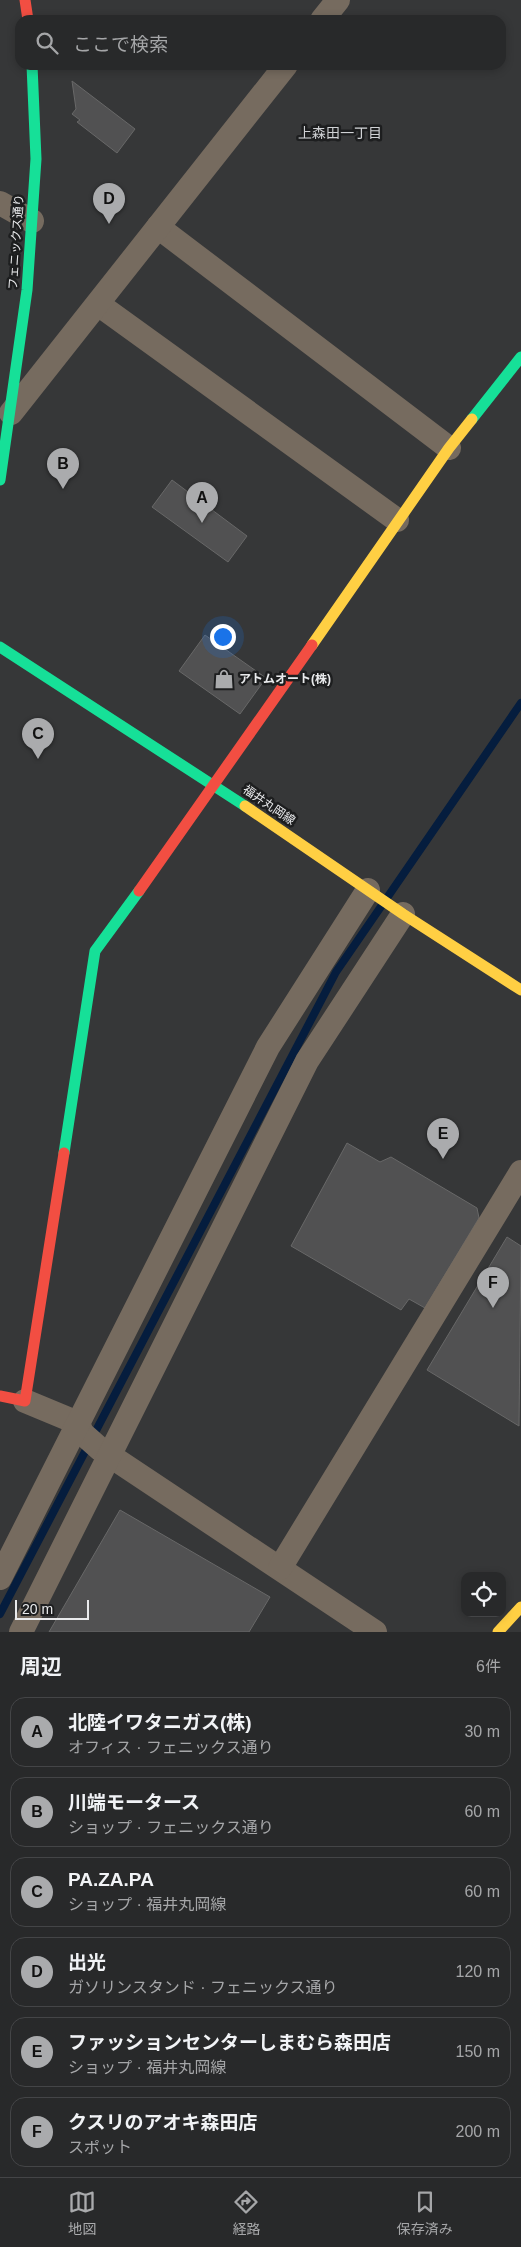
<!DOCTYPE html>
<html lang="ja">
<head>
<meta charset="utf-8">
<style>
  :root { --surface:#28292a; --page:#343536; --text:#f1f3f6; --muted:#a5a6a8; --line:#444547; --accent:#aaabad }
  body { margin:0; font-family:Arial,"Noto Sans JP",sans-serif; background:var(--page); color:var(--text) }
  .controls { position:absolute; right:15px; bottom:15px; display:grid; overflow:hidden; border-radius:10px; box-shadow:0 2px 8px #0003 }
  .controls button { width:45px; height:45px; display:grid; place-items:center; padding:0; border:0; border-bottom:1px solid var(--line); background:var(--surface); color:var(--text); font:25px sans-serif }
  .scale { position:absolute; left:15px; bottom:12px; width:74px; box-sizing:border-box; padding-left:5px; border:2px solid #e9eaec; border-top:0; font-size:14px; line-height:18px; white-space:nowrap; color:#e9eaec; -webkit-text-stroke:4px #1d1e1f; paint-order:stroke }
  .you { position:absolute; left:222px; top:636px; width:18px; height:18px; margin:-12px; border:4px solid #fff; border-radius:50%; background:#1a73e8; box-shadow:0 0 0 8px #1a73e833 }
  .badge { display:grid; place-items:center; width:32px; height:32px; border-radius:50%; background:var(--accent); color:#111; font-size:16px; font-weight:700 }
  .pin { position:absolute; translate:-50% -41px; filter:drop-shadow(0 1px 2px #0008) }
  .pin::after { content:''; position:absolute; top:26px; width:18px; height:15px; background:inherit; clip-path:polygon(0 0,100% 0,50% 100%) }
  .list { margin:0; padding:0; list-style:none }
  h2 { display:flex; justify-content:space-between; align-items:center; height:65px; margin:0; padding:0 20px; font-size:21px }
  h2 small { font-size:16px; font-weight:400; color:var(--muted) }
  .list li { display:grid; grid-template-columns:32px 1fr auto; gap:15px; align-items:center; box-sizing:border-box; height:70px; margin:0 10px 10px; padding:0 10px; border:1px solid var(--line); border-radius:15px }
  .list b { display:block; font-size:19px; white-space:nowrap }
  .list p { margin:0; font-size:16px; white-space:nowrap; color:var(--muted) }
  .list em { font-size:16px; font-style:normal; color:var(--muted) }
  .icon { flex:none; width:28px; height:28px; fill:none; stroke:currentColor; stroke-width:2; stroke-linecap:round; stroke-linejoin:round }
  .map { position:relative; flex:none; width:521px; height:1632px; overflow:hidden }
  .search { position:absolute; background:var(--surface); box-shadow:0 2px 8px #0003; left:15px; right:15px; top:15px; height:55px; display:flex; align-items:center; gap:12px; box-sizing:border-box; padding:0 18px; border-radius:15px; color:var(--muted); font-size:19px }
  .sheet { height:545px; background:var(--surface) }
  nav { display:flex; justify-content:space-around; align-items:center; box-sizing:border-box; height:70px; border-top:1px solid var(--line); background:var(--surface); font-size:14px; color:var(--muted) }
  nav a { display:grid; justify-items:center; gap:2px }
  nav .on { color:var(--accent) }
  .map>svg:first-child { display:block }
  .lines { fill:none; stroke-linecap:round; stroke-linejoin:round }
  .stream { stroke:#051d3e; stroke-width:8 }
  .building { fill:#515152; stroke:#686868 }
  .street { stroke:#766b5f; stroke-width:24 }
  .fast { stroke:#16e098; stroke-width:11 }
  .slow { stroke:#ffcf43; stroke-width:11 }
  .jam { stroke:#f24e42; stroke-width:11 }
  .labels { text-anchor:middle; stroke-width:5; stroke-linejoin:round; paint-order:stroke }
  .street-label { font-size:12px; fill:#e9eaec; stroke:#1d1e1f }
  .poi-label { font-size:12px; font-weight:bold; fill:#e9eaec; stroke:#1d1e1f; text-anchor:start }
  .neighbourhood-label { font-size:14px; fill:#d0d2d5; stroke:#1d1e1f }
</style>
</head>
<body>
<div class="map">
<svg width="521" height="1632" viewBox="0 0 521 1632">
  <rect width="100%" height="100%" fill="#363738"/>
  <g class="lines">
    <!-- stream -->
    <path class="stream" d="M0,1614L336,972L521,703"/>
  </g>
  <!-- building -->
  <g class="building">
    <path d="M72,81L135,129L117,153L77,122L80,120L72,114L76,109Z"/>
    <path d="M172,480L247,536L228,562L152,507Z"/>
    <path d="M205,635L266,678L240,714L179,671Z"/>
    <path d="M347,1143L380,1162L391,1157L477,1208L479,1218L425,1308L409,1299L401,1310L291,1246Z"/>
    <path d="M507,1237L521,1246L519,1426L427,1370Z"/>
    <path d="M120,1510L270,1597L249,1632H49Z"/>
  </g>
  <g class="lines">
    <!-- street -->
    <g class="street">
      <path d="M322,20L338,0"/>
      <path d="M0,203L32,221"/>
      <path d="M158,227L449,448"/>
      <path d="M98,304L397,520"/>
      <path d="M11,413L286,65"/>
      <path d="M25,1401L78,1423L82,1433L100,1449L375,1632"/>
      <path d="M280,1568L521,1172"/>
      <path d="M0,1578L268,1047L368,890"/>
      <path d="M21,1632L307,1061L403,914"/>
    </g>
    <!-- fast -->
    <g class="fast">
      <path d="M472,419L521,357"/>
      <path d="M0,480L27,290L36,159L32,65"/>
      <path d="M0,647L245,806"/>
      <path d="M64,1153L95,951L139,891"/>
    </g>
    <!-- slow -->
    <g class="slow">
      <path d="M312,645L449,448L472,419"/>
      <path d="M245,806L403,914L521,990"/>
      <path d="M498,1632L521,1607"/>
    </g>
    <!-- jam -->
    <g class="jam">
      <path d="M25,0L28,20"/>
      <path d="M139,891L312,645"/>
      <path d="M0,1396L25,1401L64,1153"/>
    </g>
  </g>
  <!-- icons -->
  <defs>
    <symbol id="shop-bare" viewBox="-9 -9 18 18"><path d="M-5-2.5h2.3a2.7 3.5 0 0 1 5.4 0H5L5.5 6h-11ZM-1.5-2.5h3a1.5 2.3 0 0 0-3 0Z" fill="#aaabad" stroke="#1d1e1f" stroke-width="2.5" paint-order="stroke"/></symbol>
  </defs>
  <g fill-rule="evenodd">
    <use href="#shop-bare" x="210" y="665" width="28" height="28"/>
  </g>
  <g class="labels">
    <!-- street labels -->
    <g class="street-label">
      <text transform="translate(16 242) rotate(-86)" y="4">フェニックス通り</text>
      <text transform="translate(269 805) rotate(34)" y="4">福井丸岡線</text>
    </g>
    <!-- poi labels -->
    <g class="poi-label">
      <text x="239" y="683">アトムオート(株)</text>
    </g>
    <!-- neighbourhood labels -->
    <g class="neighbourhood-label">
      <text x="340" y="138">上森田一丁目</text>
    </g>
  </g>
</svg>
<div class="controls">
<button><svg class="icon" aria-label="locate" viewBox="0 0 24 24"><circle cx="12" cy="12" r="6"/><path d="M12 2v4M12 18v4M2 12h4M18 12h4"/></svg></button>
</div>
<div class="scale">20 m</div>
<div class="you"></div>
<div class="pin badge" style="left:202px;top:523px">A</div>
<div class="pin badge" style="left:63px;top:489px">B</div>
<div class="pin badge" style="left:38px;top:759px">C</div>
<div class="pin badge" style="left:109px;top:224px">D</div>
<div class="pin badge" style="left:443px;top:1159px">E</div>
<div class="pin badge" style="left:493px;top:1308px">F</div>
<div class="search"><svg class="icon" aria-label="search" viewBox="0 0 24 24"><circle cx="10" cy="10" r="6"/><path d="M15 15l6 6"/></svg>ここで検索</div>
</div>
<section class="sheet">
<h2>周辺<small>6件</small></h2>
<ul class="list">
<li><span class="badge">A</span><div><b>北陸イワタニガス(株)</b><p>オフィス · フェニックス通り</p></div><em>30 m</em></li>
<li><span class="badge">B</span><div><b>川端モータース</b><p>ショップ · フェニックス通り</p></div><em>60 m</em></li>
<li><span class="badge">C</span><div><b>PA.ZA.PA</b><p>ショップ · 福井丸岡線</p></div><em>60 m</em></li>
<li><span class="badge">D</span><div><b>出光</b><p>ガソリンスタンド · フェニックス通り</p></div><em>120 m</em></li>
<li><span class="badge">E</span><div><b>ファッションセンターしまむら森田店</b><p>ショップ · 福井丸岡線</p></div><em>150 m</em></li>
<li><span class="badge">F</span><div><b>クスリのアオキ森田店</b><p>スポット</p></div><em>200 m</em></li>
</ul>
</section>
<nav>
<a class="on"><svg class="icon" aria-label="map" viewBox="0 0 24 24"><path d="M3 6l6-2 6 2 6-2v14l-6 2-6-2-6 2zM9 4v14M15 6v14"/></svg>地図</a>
<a><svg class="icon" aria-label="directions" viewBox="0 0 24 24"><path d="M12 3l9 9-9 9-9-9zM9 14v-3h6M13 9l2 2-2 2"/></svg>経路</a>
<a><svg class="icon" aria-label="saved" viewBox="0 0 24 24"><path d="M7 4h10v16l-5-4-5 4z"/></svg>保存済み</a>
</nav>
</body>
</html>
